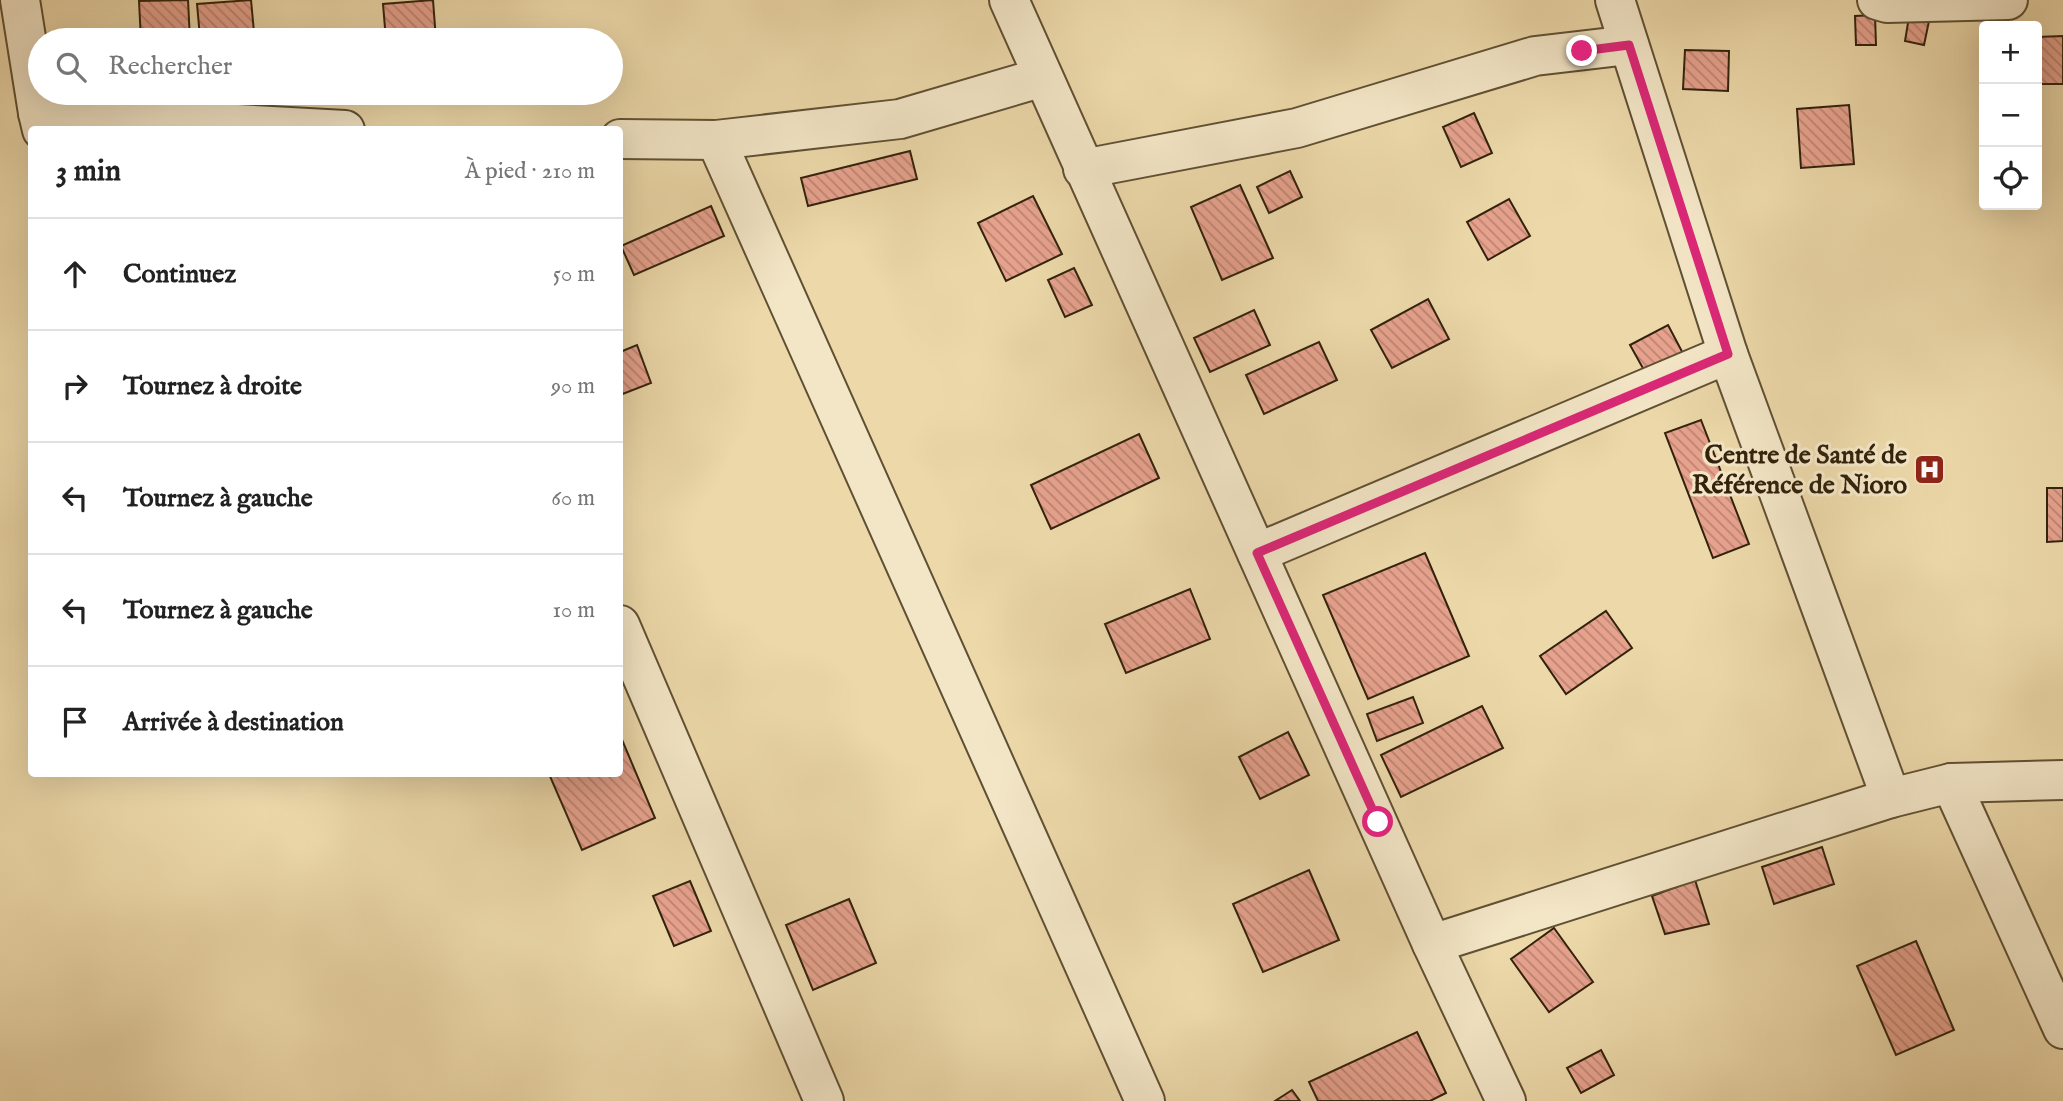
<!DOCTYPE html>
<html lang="fr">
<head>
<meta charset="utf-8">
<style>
  :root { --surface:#fff; --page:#f6f6f6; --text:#222; --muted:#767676; --line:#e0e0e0 }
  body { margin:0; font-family:"IM FELL English",serif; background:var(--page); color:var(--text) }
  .controls { position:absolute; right:21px; top:21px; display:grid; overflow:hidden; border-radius:7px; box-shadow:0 7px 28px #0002 }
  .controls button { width:63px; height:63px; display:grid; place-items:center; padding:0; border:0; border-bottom:2px solid var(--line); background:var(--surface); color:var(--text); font:35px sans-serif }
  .stop { position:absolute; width:21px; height:21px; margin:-16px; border:5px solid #db2777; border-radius:50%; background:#fff }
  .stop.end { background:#db2777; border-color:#fff; box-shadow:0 2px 7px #0008 }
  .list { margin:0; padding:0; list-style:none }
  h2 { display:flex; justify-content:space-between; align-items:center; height:91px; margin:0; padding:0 28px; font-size:30px }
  h2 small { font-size:23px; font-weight:400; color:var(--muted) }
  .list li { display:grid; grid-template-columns:46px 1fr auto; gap:21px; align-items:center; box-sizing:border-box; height:112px; padding:0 28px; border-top:2px solid var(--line) }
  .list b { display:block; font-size:26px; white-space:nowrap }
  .list em { font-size:23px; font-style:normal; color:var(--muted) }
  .icon { flex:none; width:38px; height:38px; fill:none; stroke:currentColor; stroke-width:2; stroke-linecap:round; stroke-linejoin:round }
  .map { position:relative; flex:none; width:2063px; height:1101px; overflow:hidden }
  .search { position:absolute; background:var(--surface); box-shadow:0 7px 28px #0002; left:28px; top:28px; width:595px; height:77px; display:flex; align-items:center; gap:18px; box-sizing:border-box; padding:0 24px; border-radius:38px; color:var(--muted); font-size:26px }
  .panel { position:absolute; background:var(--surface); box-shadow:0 7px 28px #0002; left:28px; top:126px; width:595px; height:651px; border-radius:7px }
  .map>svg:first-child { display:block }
  .building { fill:url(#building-back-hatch); stroke:#32220c; stroke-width:2 }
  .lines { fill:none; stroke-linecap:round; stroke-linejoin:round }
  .minor-casing { stroke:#605033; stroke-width:42 }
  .minor { stroke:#f3e6c7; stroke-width:38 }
  .route { stroke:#db2777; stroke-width:9 }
  .labels { text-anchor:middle; stroke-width:6; stroke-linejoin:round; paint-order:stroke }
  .poi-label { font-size:26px; font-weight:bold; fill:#32220c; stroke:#f3e6c7; text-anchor:end }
</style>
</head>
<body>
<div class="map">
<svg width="2063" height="1101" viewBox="0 0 2063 1101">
  <defs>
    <pattern id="building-back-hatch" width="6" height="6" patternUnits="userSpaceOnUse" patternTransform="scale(1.75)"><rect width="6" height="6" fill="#e7a28e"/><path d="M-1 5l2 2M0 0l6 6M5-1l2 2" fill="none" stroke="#bc8472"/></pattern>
  </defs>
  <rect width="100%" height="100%" fill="#ecd8a9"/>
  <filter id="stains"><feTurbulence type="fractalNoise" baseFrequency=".00286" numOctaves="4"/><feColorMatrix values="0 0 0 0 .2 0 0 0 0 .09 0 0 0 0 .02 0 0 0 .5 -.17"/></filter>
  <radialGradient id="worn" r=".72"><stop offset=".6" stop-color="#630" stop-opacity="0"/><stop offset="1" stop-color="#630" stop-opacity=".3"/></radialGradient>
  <!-- building -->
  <g class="building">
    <path d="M188,0L190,40H141L139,1Z"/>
    <path d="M251,0L254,32L200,37L197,4Z"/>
    <path d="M433,0L436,40H386L383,4Z"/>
    <path d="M1875,15L1876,45H1856L1855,16Z"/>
    <path d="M1909,17L1929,21L1924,45L1905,41Z"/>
    <path d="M2063,36V84H2037V37Z"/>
    <path d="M1685,50L1729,51L1728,91L1683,89Z"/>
    <path d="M390,93H440V95L390,99Z"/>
    <path d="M1849,105L1854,164L1801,168L1797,109Z"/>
    <path d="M1474,113L1492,153L1461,167L1443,127Z"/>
    <path d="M910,151L917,179L808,206L801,178Z"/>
    <path d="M1290,171L1302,197L1269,213L1257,187Z"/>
    <path d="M1240,185L1273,258L1222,280L1191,207Z"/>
    <path d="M1033,196L1062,254L1006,281L978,223Z"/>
    <path d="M1509,199L1530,236L1488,260L1467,222Z"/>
    <path d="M711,206L724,236L634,275L621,246Z"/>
    <path d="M1074,268L1092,305L1065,317L1048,280Z"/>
    <path d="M1428,299L1449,339L1392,368L1371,330Z"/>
    <path d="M1254,310L1270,345L1210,372L1194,338Z"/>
    <path d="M1668,325L1687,361L1650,381L1630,345Z"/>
    <path d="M1319,342L1337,380L1264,414L1246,375Z"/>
    <path d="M637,345L651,383L620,395V352Z"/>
    <path d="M1701,420L1749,544L1713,558L1665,433Z"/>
    <path d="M1139,434L1159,478L1051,529L1031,485Z"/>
    <path d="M2047,488H2063V541L2047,542Z"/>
    <path d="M1425,553L1469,656L1368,699L1323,595Z"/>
    <path d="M1190,589L1210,639L1126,673L1105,624Z"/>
    <path d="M1606,611L1632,648L1566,694L1540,656Z"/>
    <path d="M1413,697L1423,723L1377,741L1367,714Z"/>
    <path d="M1482,706L1503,748L1401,797L1381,755Z"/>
    <path d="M1288,732L1309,775L1260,799L1239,757Z"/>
    <path d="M620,735L655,818L582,850L549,774H620Z"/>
    <path d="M1822,847L1834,884L1774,904L1762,867Z"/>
    <path d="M1309,870L1339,940L1263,972L1233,904Z"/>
    <path d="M1695,880L1709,924L1665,934L1652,896Z"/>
    <path d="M690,881L711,931L674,946L653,896Z"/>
    <path d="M849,899L876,963L813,990L786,925Z"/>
    <path d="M1554,928L1593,982L1549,1012L1511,959Z"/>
    <path d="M1916,941L1954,1030L1896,1055L1857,966Z"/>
    <path d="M1417,1032L1446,1093L1430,1101H1318L1309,1082Z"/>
    <path d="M1601,1050L1614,1075L1581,1093L1567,1068Z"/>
    <path d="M1292,1090L1300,1101H1275Z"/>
  </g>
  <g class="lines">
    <defs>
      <g id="minor">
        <path d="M20,0L38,113L42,130"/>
        <path d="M1009,0L1432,944L1506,1101"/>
        <path d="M1615,0L1728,354L1891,798"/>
        <path d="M1877,0L1887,3L2008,0"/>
        <path d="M38,113L345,130"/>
        <path d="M620,139L716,140L900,119L1043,77"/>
        <path d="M716,140L1145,1101"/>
        <path d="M1083,169L1297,128L1535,56L1629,45"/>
        <path d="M1257,553L1728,354"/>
        <path d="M620,625L824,1101"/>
        <path d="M1951,783L2063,1029"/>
        <path d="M1432,944L1891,798L1951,783L2063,780"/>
      </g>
    </defs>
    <!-- minor casing -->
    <use href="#minor" class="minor-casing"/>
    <!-- minor -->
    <use href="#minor" class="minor"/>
  </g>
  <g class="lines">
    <!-- route -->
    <path class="route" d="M1378,822L1257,553L1728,354L1629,45L1582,51"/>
  </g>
  <!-- icons -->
  <defs>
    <symbol id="hospital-square" viewBox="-11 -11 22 22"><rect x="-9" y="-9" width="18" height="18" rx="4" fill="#8f2418" stroke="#f3e6c7"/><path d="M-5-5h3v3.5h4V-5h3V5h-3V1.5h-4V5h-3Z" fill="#fff"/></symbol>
  </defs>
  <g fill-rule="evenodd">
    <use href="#hospital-square" x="1912" y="452" width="35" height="35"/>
  </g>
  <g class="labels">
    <!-- poi labels -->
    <g class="poi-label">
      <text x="1907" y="463">Centre de Santé de<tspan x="1907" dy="30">Référence de Nioro</tspan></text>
    </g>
  </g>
  <rect width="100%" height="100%" filter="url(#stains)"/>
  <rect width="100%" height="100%" fill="url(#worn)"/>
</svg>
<div class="controls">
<button>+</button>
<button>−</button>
<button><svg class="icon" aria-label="locate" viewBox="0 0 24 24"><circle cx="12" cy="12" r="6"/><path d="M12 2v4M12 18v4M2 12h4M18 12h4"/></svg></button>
</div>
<div class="stop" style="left:1378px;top:822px"></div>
<div class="stop end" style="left:1582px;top:51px"></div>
<div class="search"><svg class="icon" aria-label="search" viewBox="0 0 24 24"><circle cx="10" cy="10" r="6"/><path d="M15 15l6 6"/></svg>Rechercher</div>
<section class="panel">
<h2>3 min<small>À pied · 210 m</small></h2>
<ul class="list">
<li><svg class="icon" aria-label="ahead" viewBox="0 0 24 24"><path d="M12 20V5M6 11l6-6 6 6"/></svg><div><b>Continuez</b></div><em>50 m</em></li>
<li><svg class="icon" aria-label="right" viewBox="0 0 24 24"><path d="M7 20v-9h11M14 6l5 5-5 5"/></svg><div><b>Tournez à droite</b></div><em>90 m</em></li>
<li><svg class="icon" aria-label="left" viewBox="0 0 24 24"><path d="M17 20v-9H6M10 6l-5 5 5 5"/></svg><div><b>Tournez à gauche</b></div><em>60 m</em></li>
<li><svg class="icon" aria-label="left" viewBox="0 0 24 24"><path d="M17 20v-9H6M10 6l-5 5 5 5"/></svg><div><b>Tournez à gauche</b></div><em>10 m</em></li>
<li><svg class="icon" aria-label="arrive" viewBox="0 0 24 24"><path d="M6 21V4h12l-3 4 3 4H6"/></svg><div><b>Arrivée à destination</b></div></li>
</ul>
</section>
</div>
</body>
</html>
